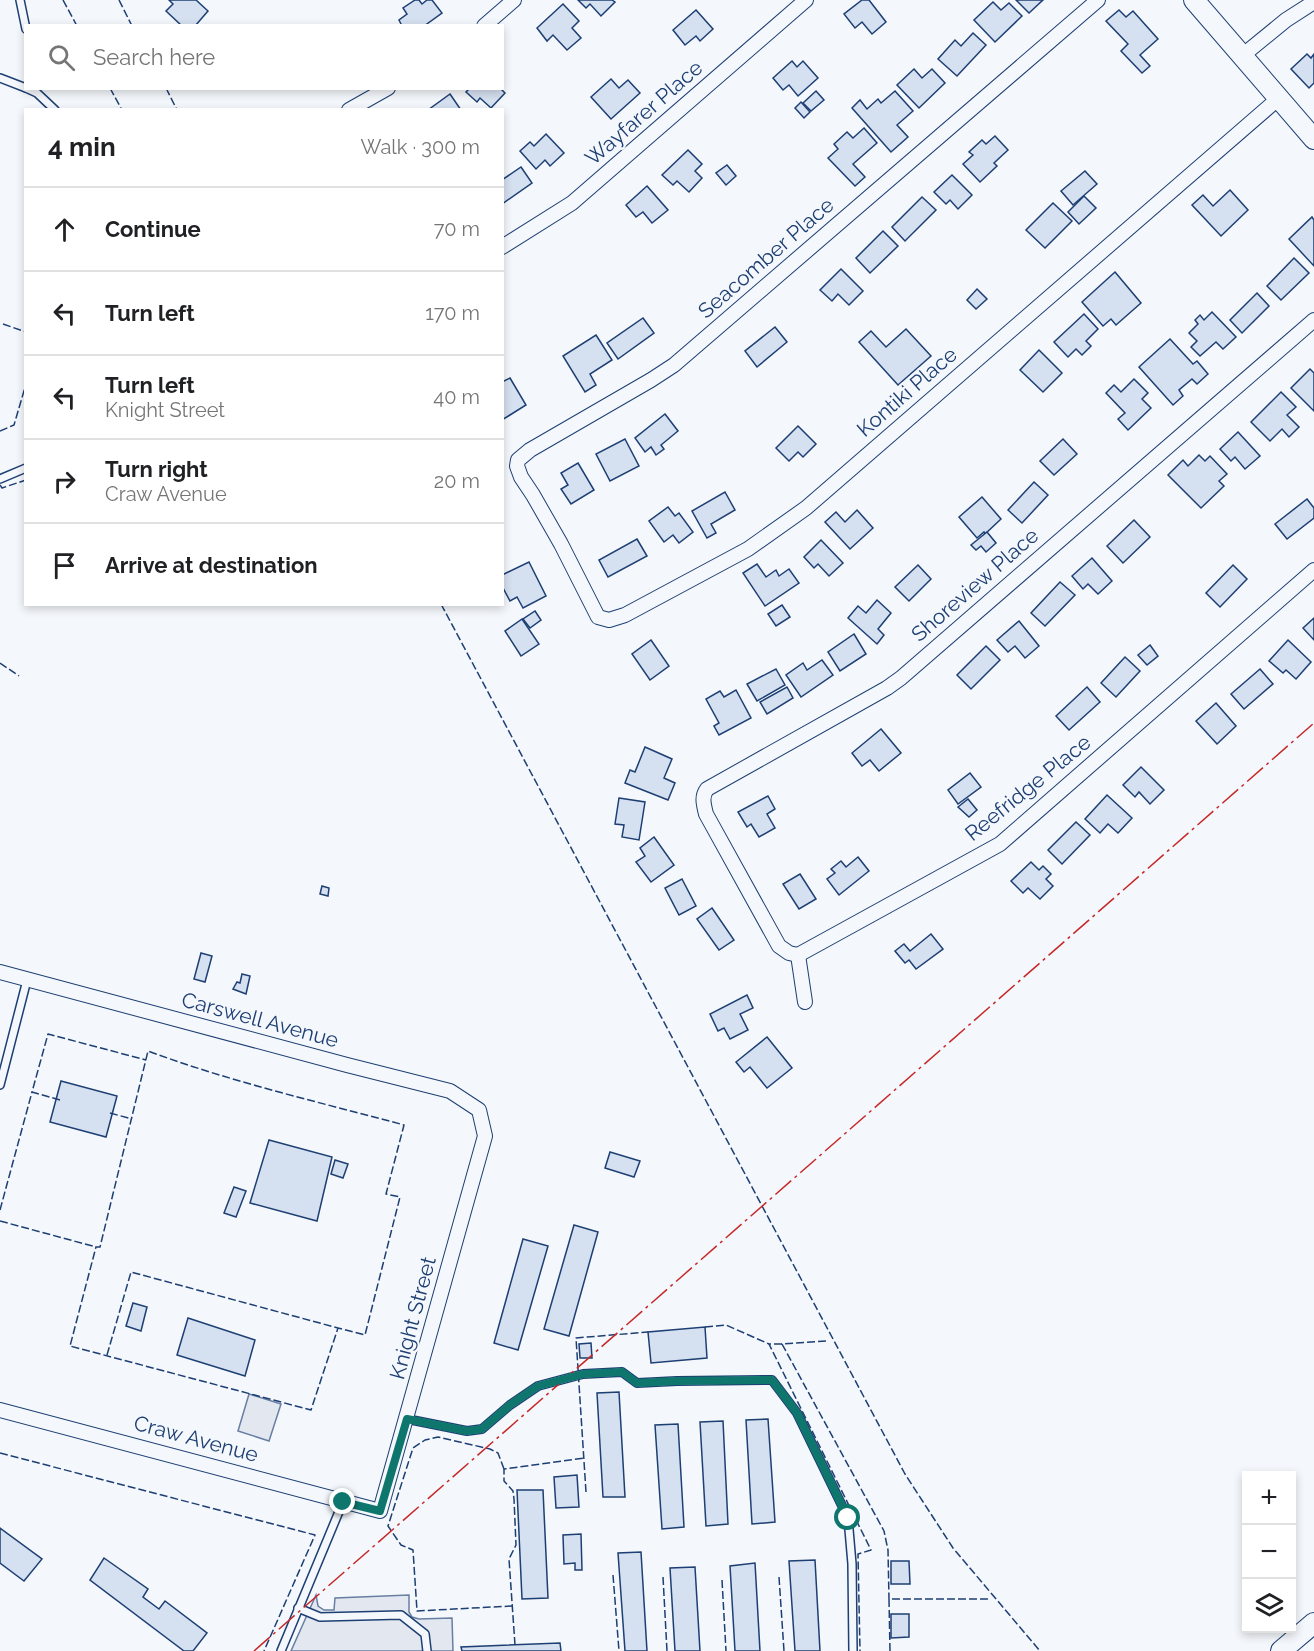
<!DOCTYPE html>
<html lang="en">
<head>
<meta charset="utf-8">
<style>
  :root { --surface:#fff; --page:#f2f2f2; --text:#202124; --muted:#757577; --line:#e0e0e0 }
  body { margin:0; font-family:Raleway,sans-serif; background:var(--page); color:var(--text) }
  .controls { position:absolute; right:18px; bottom:18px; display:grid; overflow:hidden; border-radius:0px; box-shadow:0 3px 9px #0003 }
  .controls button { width:54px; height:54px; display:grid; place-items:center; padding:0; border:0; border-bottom:2px solid var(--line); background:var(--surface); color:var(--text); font:30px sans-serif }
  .stop { position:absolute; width:18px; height:18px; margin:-14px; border:4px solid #0f766e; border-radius:50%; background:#fff }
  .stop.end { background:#0f766e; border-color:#fff; box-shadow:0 2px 6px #0008 }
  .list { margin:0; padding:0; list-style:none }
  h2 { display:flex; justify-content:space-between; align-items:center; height:78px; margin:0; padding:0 24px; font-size:26px }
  h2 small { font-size:20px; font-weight:400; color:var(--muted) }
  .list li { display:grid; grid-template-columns:39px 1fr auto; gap:18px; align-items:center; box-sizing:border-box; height:84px; padding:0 24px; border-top:2px solid var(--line) }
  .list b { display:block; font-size:22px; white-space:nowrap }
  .list p { margin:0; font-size:20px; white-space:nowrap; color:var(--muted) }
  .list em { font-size:20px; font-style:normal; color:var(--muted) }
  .icon { flex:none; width:33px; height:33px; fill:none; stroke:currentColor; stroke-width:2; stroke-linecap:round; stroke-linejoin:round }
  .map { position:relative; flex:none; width:1314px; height:1651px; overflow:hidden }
  .search { position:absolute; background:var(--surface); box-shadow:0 3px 9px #0003; left:24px; top:24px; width:480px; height:66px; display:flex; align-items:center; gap:15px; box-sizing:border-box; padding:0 21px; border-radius:0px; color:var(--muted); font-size:22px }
  .panel { position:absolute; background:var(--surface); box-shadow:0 3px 9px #0003; left:24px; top:108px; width:480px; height:498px; border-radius:0px }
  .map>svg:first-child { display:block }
  .parking { fill:#e3e8f0; stroke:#687fa3; stroke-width:1.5 }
  .building { fill:#d5e0f0; stroke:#1d3f73; stroke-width:1.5 }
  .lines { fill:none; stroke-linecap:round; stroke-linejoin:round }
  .lane-casing { stroke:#1d3f73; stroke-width:10 }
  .street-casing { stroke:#1d3f73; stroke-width:16 }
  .secondary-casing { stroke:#1d3f73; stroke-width:22 }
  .lane { stroke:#f4f7fb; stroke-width:7 }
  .street { stroke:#f4f7fb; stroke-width:14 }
  .secondary { stroke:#f4f7fb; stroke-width:20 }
  .fence { stroke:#1d3f73; stroke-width:1.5; stroke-dasharray:8 3; stroke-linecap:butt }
  .power { stroke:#c62828; stroke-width:1.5; stroke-dasharray:21 4.5 3 4.5; stroke-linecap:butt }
  .route { stroke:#0f766e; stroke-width:8 }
  .labels { text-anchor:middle; stroke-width:4.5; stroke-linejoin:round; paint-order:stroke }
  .street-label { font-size:21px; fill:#1d3f73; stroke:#f4f7fb }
</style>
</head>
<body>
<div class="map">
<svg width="1314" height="1651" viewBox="0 0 1314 1651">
  <rect width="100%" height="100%" fill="#f4f7fb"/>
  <!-- parking -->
  <g class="parking">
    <path d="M249,1394L281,1404L269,1441L238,1431Z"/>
    <path d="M316,1595L318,1606L324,1610H334L335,1598L409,1595V1612L412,1617L419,1619L452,1618L453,1651H291Z"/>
  </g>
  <!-- building -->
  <g class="building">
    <path d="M169,0H196L208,11L195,26H182L166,11L173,4Z"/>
    <path d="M415,0H419L422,4L427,0H432L442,13L424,26H402L399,20L407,14L403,8Z"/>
    <path d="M578,0H612L615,2L601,16L590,4L586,8Z"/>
    <path d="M862,0H869L886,22L872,34L862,22L855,28L844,14Z"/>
    <path d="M1016,0H1043L1029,13Z"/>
    <path d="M993,2L1001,10L1009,3L1022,16L995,42L974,20Z"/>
    <path d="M563,4L579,21L572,28L581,38L567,50L553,35L547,41L537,28Z"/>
    <path d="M696,10L713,29L700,41L696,36L685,45L673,30Z"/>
    <path d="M1119,10L1126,17L1133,11L1158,39L1140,55L1150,66L1142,73L1121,51L1128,44L1106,21Z"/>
    <path d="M973,33L986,45L957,76L938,59L955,40L961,46Z"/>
    <path d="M1307,54L1311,58L1314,54V83L1309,88L1291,69Z"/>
    <path d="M792,61L797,67L803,61L818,78L798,96L789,85L783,90L773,78Z"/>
    <path d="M914,69L922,78L932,69L945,83L919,108L897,85Z"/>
    <path d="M611,79L619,88L628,80L640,93L611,119L591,97Z"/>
    <path d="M470,88H500L505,93L491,108L480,98L477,102L466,92Z"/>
    <path d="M816,91L824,100L811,111L803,103Z"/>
    <path d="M895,91L913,111L897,125L908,137L891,152L852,108L860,100L867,109L878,99L881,103Z"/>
    <path d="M450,94L461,110H428Z"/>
    <path d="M801,102L810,112L804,118L795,108Z"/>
    <path d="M864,128L877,143L853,164L865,177L855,186L828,158L838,149L834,144L847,132L853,138Z"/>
    <path d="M546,134L564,153L550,166L545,160L536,169L520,151L530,142L534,146Z"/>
    <path d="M995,136L1008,150L994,163L997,166L980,182L963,164L973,155L969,152L982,140L986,144Z"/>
    <path d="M688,150L702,164L695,171L702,178L689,192L677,181L673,185L662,175Z"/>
    <path d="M727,165L736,176L726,185L716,173Z"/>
    <path d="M521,167L532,183L502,204V180Z"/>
    <path d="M1085,171L1097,184L1073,205L1061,191Z"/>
    <path d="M952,175L972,195L958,209L950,200L946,204L934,192Z"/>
    <path d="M647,186L668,210L652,223L643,212L636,217L626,205Z"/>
    <path d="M1230,190L1248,210L1221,236L1192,205L1203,195L1213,206Z"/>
    <path d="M1084,196L1096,208L1079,224L1068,212Z"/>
    <path d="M922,197L936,210L905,241L892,227Z"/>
    <path d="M1053,203L1072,221L1045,248L1026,230Z"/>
    <path d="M1312,217L1314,220V266L1289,239Z"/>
    <path d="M883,231L898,246L870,273L856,258Z"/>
    <path d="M1294,258L1309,273L1281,300L1267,286Z"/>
    <path d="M841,269L863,291L849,305L838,294L832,301L820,290Z"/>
    <path d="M1115,272L1141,303L1116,325L1111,319L1103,326L1082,302Z"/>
    <path d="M977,289L987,299L976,309L967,300Z"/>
    <path d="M1257,293L1269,306L1242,333L1230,320Z"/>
    <path d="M1212,312L1236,337L1223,349L1216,342L1200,356L1191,347L1197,341L1189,333L1198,324L1195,320L1200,315L1204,320Z"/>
    <path d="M1084,314L1098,329L1086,341L1091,346L1082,355L1076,349L1068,357L1054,342Z"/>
    <path d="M643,318L654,333L618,359L607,343Z"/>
    <path d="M775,327L787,342L757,367L745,351Z"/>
    <path d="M906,329L931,356L898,385L859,342L871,331L886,347Z"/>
    <path d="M596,335L612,360L590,374L596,385L585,392L563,356Z"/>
    <path d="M1170,339L1193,364L1197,361L1208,374L1197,384L1192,379L1179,390L1183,396L1173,405L1139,367Z"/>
    <path d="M1039,350L1062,373L1043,392L1020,370Z"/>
    <path d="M1310,369L1314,373V411L1291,388Z"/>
    <path d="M510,378L526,405L502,420V382Z"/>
    <path d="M1134,379L1148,393L1142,399L1151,408L1128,430L1118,419L1125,413L1106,393L1114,385L1121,392Z"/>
    <path d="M1281,392L1296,407L1287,415L1299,427L1289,437L1282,429L1270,441L1251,422Z"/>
    <path d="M665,414L678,431L661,445L664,449L656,455L651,447L645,452L635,438Z"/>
    <path d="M798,426L816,444L803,457L798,452L789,461L776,448Z"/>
    <path d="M1238,432L1260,456L1245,469L1235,457L1231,461L1220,449Z"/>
    <path d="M625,439L639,466L610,481L596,454Z"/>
    <path d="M1063,439L1077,454L1054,475L1040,461Z"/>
    <path d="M1199,455L1205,461L1210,456L1227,474L1219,481L1224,486L1201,508L1168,475L1183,460L1188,466Z"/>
    <path d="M578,463L594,490L571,504L561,489L568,485L561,473Z"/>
    <path d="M1034,482L1048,495L1022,523L1008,510Z"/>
    <path d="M725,492L735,510L711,524L716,533L707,538L692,511Z"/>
    <path d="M982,497L1001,519L985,534L984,532L977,538L959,517Z"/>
    <path d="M1307,499L1314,508V518L1287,539L1275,524Z"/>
    <path d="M668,507L675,516L679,513L693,532L679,543L673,535L664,542L649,521Z"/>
    <path d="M857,510L873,528L850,549L825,522L836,512L845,522Z"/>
    <path d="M1134,520L1150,537L1123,563L1107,546Z"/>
    <path d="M987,532L996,543L986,552L981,546L976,550L971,545Z"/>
    <path d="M637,539L647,556L608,577L599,560Z"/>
    <path d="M821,540L843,563L829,576L818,564L814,568L804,557Z"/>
    <path d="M1092,558L1112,581L1098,594L1088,584L1083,589L1072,576Z"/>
    <path d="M529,562L546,596L523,608L517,597L510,601L502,586V575Z"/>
    <path d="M757,564L766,577L776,570L779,576L789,569L799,583L765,606L743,573Z"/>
    <path d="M918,565L931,579L909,601L895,587Z"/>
    <path d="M1233,565L1247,579L1220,607L1206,593Z"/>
    <path d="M1060,582L1075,595L1045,626L1031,613Z"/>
    <path d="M877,600L891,613L878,629L884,635L877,644L848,618L858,606L866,613Z"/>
    <path d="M782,605L790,617L776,626L768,614Z"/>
    <path d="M535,611L541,620L530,628L523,619Z"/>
    <path d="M1314,618V640L1303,628Z"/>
    <path d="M522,619L539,644L521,656L505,631Z"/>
    <path d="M1019,621L1039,646L1025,658L1015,646L1008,652L997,640Z"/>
    <path d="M854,634L866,654L840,671L828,652Z"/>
    <path d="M651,640L669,666L650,680L632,654Z"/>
    <path d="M1288,640L1311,662L1296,679L1286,670L1283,673L1269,661Z"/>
    <path d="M1150,645L1158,656L1147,665L1138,655Z"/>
    <path d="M986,646L1000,660L971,689L957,675Z"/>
    <path d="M1125,657L1140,671L1116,697L1101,683Z"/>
    <path d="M822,660L833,675L801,697L786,675L803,663L807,670Z"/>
    <path d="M776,669L785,685L757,701L747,684Z"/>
    <path d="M1260,669L1273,684L1244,709L1231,694Z"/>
    <path d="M787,687L793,698L767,714L760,702Z"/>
    <path d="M1087,687L1100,702L1069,730L1056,716Z"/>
    <path d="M736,690L751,718L719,735L714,726L719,723L706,699L720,691L724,697Z"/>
    <path d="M1216,703L1236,726L1217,744L1196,721Z"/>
    <path d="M881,729L901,753L879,771L870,760L862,766L852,753Z"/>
    <path d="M645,747L672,759L664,778L675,783L668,800L625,783L630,770L635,772Z"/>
    <path d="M1141,767L1164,790L1150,804L1139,792L1135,797L1123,785Z"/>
    <path d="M970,773L981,787L958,804L948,790Z"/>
    <path d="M1107,795L1132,818L1118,833L1108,824L1100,833L1085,819Z"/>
    <path d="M768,796L775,809L767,814L775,828L759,837L751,824L747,827L738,812Z"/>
    <path d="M619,798L645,802L639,840L622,837L624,825L615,824Z"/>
    <path d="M968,799L977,810L969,817L958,807Z"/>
    <path d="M1076,822L1090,835L1062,864L1048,850Z"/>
    <path d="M654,837L674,865L651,882L636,862L645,856L640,848Z"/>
    <path d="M858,857L869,871L839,895L827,879L835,873L831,869L841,861L846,867Z"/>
    <path d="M1031,862L1039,870L1043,866L1051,874L1046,879L1053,886L1040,899L1028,888L1023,893L1011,881Z"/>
    <path d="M800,874L816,899L799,909L783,884Z"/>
    <path d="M682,879L696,906L679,915L665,888Z"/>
    <path d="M322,886L329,888L328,896L320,894Z"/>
    <path d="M712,908L734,940L719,950L697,919Z"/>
    <path d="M931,934L943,949L916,969L909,960L905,963L895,951L904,944L910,951Z"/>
    <path d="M201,953L212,956L205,982L194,979Z"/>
    <path d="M242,974L250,976L246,994L233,989L237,982L240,983Z"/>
    <path d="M747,995L753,1008L740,1014L748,1030L730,1039L724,1028L718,1031L710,1014Z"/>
    <path d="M767,1037L792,1068L767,1088L750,1067L744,1072L736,1062Z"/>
    <path d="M61,1081L117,1096L106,1137L50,1122Z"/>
    <path d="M269,1140L332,1157L317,1221L250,1203Z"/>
    <path d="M610,1152L640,1161L634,1177L605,1168Z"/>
    <path d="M335,1160L348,1164L343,1178L331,1174Z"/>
    <path d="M234,1187L246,1191L236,1217L224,1213Z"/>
    <path d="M574,1225L598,1232L569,1336L544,1329Z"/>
    <path d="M523,1239L548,1246L518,1350L494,1343Z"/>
    <path d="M133,1303L147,1307L141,1331L126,1326Z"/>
    <path d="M188,1318L255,1340L245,1376L177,1355Z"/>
    <path d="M705,1327L707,1358L651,1363L648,1332Z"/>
    <path d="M591,1343L592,1358H580L579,1344Z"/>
    <path d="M619,1392L625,1497H603L597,1393Z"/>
    <path d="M768,1419L775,1522L752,1524L746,1420Z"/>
    <path d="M723,1421L728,1524L706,1526L700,1422Z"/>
    <path d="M678,1424L684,1527L662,1529L655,1425Z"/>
    <path d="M577,1475L579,1507L556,1508L554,1477Z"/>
    <path d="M517,1490H543L548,1598L522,1599Z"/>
    <path d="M0,1528L42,1559L24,1581L0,1563Z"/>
    <path d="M581,1534L582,1570H575V1563L564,1564L563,1535Z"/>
    <path d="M641,1552L647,1651H625L618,1553Z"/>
    <path d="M104,1558L148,1589L143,1597L159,1609L165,1601L207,1633L193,1651H184L90,1580Z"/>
    <path d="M815,1560L820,1651H795L789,1561Z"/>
    <path d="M891,1561H909L910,1584H891Z"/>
    <path d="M755,1563L760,1651H735L730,1566Z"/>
    <path d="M695,1567L700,1651H675L670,1568Z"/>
    <path d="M891,1614H909V1637L891,1638Z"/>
    <path d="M560,1643L561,1651H462L461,1647Z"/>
  </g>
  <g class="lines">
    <defs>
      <g id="lane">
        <path d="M20,0L26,29"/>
        <path d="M0,78L26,88"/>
        <path d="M26,88L37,93L55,110"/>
        <path d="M0,479L26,468"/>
        <path d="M0,1085L27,980"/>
        <path d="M407,1419L467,1431L482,1429L510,1405L538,1386L583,1374L622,1372L637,1383L677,1381L772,1380L797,1413L848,1518L852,1564L853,1651"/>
        <path d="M298,1608L320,1617L401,1615L425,1634L427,1651"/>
        <path d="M281,1651L343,1502"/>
      </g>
      <g id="street">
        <path d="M1098,0L674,365L651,380L530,450L518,460L517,466L521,477L533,495L561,544L598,617L609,620L625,615L748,549L806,508L1279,98"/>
        <path d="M484,26L514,0"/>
        <path d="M1242,56L1286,20L1314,2"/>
        <path d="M349,110L388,88"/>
        <path d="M502,247L572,203L806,0"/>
        <path d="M1314,320L901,678L887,688L707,789C701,797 704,805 706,814L779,946L789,953L798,955L1000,844L1314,570"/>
        <path d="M798,955L805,1002"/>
        <path d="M0,972L347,1065L450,1091L479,1110L485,1136L380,1511L0,1410"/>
      </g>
      <g id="secondary">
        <path d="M1194,0L1314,139"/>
        <path d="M1281,1651L1314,1623"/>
      </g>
    </defs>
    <!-- lane casing -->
    <use href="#lane" class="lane-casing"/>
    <!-- street casing -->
    <use href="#street" class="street-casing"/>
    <!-- secondary casing -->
    <use href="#secondary" class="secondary-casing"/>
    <!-- lane -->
    <use href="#lane" class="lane"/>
    <!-- street -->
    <use href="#street" class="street"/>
    <!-- secondary -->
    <use href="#secondary" class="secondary"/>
    <!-- fence -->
    <g class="fence">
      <path d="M63,0L77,26"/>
      <path d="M119,0L132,26"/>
      <path d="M110,88L122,110"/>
      <path d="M166,88L177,110"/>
      <path d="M3,324L26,332"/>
      <path d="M0,431L14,425L26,384"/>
      <path d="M0,485L2,488L26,480"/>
      <path d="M441,604L905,1474L953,1548L1040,1651"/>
      <path d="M0,663L19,676"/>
      <path d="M60,1100L32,1092L48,1034L146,1060"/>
      <path d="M110,1113L132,1119"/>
      <path d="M0,1210L32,1092"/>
      <path d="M0,1221L96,1247"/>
      <path d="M705,1327L726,1325L769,1344"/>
      <path d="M826,1341L782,1344L884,1531L888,1550L889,1599"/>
      <path d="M782,1344H769L871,1550L858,1554L860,1651"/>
      <path d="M107,1355L131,1272L338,1328L311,1410L70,1346L96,1247H100L148,1051C231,1082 319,1102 404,1125L386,1194L400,1197L365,1335L338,1328"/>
      <path d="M0,1453L315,1535L264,1651"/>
      <path d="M504,1469L498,1453L490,1449L438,1437L425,1440L413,1448L388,1526L401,1545L413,1550L417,1611L512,1606"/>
      <path d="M586,1492L576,1338L648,1332"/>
      <path d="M613,1575L619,1651"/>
      <path d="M663,1577L667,1651"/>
      <path d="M779,1577L784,1651"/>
      <path d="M722,1580L726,1651"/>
      <path d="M515,1645L509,1559L516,1545L514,1499L513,1491L504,1481V1469L584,1458"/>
      <path d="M890,1651L889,1599H989"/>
    </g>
    <!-- power -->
    <path class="power" d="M254,1651L1314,723"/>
  </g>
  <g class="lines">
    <!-- route -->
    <path class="route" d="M343,1502L380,1511L407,1419L467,1431L482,1429L510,1405L538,1386L583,1374L622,1372L637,1383L677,1381L772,1380L797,1413L848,1518"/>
  </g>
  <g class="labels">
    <!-- street labels -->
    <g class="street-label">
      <text transform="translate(644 113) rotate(-41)" y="7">Wayfarer Place</text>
      <text transform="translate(766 258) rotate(-41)" y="7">Seacomber Place</text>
      <text transform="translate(907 392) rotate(-41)" y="7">Kontiki Place</text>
      <text transform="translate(975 585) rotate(-41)" y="7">Shoreview Place</text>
      <text transform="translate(1028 788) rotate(-39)" y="7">Reefridge Place</text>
      <text transform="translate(260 1020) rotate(15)" y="7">Carswell Avenue</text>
      <text transform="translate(413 1318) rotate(-75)" y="7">Knight Street</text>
      <text transform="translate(196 1439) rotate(15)" y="7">Craw Avenue</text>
    </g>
  </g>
</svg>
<div class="controls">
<button>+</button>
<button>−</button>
<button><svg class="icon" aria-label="layers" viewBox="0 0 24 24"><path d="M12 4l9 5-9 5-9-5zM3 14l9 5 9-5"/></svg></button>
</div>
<div class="stop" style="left:848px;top:1518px"></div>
<div class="stop end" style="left:343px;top:1502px"></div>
<div class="search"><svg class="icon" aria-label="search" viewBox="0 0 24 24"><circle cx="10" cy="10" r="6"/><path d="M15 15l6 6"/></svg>Search here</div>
<section class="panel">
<h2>4 min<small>Walk · 300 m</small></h2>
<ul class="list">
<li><svg class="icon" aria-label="ahead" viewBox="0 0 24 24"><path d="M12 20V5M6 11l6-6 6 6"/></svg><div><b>Continue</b></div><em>70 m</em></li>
<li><svg class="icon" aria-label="left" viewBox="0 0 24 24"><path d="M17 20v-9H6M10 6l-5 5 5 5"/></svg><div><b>Turn left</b></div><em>170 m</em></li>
<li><svg class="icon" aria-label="left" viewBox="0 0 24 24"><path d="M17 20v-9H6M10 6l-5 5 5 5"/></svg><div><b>Turn left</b><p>Knight Street</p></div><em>40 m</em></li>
<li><svg class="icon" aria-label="right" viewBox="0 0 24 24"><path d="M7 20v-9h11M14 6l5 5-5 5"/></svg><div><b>Turn right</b><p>Craw Avenue</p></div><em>20 m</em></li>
<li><svg class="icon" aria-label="arrive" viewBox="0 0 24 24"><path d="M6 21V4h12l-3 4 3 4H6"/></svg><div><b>Arrive at destination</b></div></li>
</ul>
</section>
</div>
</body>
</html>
